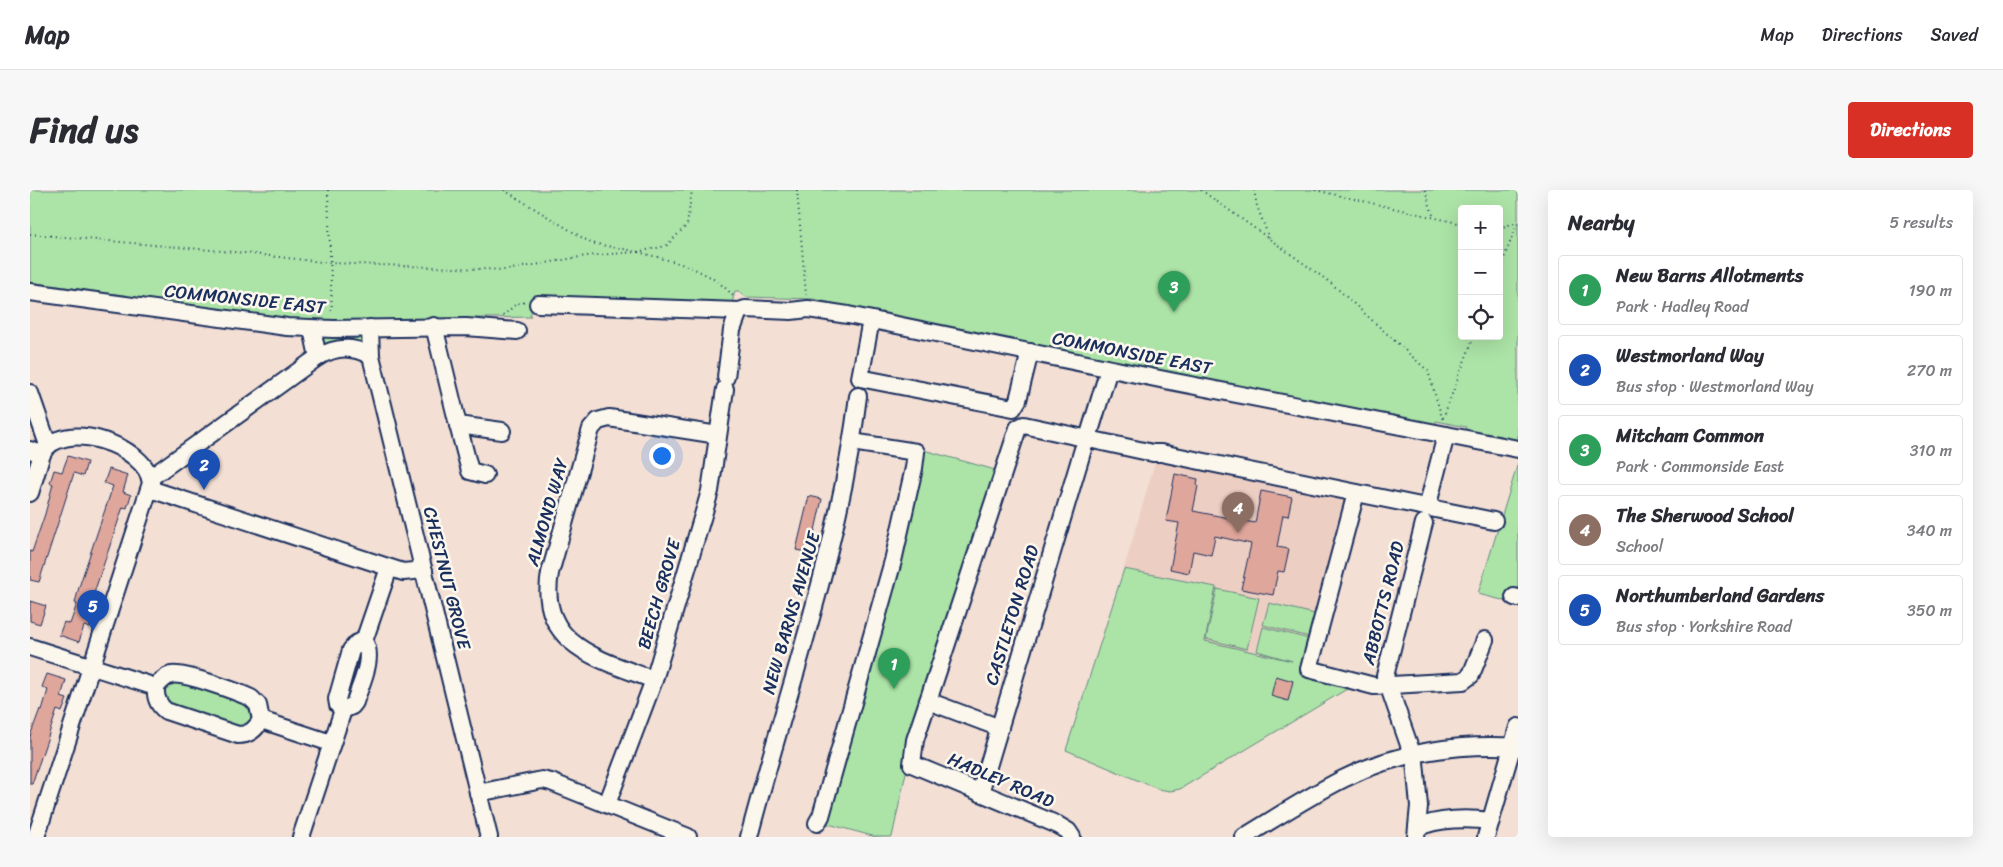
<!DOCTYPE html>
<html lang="en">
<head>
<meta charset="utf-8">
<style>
  :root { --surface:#fff; --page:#f7f7f7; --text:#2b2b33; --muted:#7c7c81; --line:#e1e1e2; --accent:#d93025 }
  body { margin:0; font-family:Sriracha,sans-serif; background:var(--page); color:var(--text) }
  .controls { position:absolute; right:15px; top:15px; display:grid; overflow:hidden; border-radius:5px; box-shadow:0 5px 20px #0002 }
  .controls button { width:45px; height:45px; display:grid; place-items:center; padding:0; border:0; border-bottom:1px solid var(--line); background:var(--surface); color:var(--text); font:25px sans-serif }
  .you { position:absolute; left:631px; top:265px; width:18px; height:18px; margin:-12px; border:4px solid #fff; border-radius:50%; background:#1a73e8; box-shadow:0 0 0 8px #1a73e833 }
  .badge { display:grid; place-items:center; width:32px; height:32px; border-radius:50%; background:var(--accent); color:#fff; font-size:16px; font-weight:700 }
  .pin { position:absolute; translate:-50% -41px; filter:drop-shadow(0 1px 2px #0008) }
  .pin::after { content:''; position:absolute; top:26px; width:18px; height:15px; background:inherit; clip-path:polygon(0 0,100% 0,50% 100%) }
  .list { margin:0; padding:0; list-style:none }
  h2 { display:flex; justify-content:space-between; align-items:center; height:65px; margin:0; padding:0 20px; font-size:21px }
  h2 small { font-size:16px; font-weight:400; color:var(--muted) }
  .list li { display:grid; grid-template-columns:32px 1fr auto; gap:15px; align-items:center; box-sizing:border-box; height:70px; margin:0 10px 10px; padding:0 10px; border:1px solid var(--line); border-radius:5px }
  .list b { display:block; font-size:19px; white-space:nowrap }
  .list p { margin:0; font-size:16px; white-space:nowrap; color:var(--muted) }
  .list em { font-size:16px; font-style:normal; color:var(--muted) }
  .icon { flex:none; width:28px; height:28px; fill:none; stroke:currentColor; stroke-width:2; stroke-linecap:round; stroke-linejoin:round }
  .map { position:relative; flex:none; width:1488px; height:647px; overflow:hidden; border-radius:5px }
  header { display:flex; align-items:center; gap:30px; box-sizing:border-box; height:70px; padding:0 25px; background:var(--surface); border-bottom:1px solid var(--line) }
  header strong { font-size:24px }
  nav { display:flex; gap:28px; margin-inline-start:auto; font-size:18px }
  .intro { display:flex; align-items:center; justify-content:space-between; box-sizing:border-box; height:120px; padding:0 30px }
  h1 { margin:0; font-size:35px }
  .button { padding:12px 22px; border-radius:5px; background:var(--accent); color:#fff; font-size:18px; font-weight:700 }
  main { display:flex; gap:30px; padding:0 30px }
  aside { flex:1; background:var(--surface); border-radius:5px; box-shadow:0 5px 20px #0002 }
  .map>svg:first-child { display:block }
  .built { fill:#edcec3 }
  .green { fill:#ace3a6; stroke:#648982; fill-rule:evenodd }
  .building { fill:#dfa69b; stroke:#1b2f5e }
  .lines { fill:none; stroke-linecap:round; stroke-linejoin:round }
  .minor-casing { stroke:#1b2f5e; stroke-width:20 }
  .path { stroke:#1b2f5e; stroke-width:2; stroke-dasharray:1 4; stroke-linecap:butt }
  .minor { stroke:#fbf7ec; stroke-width:16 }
  .labels { text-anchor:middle; stroke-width:5; stroke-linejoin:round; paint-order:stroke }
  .street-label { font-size:18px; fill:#1b2f5e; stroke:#fbf7ec }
</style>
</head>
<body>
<header>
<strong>Map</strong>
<nav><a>Map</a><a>Directions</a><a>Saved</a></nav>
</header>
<div class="intro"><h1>Find us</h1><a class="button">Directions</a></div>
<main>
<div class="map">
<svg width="1488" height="647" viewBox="0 0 1488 647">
  <rect width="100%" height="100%" fill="#f3dfd4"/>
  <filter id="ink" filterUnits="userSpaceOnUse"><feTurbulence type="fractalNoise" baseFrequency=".02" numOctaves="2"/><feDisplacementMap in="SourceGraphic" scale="10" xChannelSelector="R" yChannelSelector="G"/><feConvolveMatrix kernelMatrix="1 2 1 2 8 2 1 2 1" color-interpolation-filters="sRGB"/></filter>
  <g filter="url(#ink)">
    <!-- built -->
    <path class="built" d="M1127,265L1321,306L1278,475L1175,451L1186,397L1094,379Z"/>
    <!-- green -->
    <g class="green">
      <path d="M0,0H1488V249L1434,244L1436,237L1406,231V236L783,109L716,107L708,101H705L702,113L504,110L500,127L320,131L264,130L0,92ZM1432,19H1469V146H1432Z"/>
      <path d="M296,146H335L336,156L294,157L291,147Z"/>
      <path d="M890,259L969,281L882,555L862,647H846L791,632Z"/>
      <path d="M1488,273V414L1448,404Z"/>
      <path d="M1094,379L1186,397L1175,451L1262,471L1227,461L1233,437L1283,450L1277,474L1316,493L1317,499L1150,599L1140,601L1128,599L1036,560Z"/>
      <path d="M1187,399L1229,408L1217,459L1176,449Z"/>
      <path d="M1239,413L1289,425L1283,448L1233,435Z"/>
      <path d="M141,489L214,510L226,525L215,540L135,515L134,497Z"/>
    </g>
    <!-- building -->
    <g class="building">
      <path d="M38,266L57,272L53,286L44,283L9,392L0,390V361L2,362L15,324L23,294L20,293L24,280L32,282Z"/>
      <path d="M79,279L98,285L93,302L101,305L97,318L93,317L65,400L59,422L64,424L60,438L54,436L49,452L29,445L34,432L40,434L47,414L45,413L49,397L83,296L74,293Z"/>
      <path d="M1145,284L1168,289L1167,295L1168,296L1163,321L1225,333L1231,301L1262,307L1258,326L1253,325L1247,357L1259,359L1254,382L1248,381L1243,405L1211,399L1221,354L1185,346L1181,365L1163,361L1159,383L1140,379L1149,333L1136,331Z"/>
      <path d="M779,306L792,309L780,363L766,360Z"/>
      <path d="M0,411L16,416L10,434L0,431Z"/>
      <path d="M17,484L36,490L31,507L37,509L32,522L27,520L2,594H0V546L10,519L12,520L18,500L12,497Z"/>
      <path d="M1246,486L1263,491L1258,511L1241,506Z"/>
    </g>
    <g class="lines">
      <defs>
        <g id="minor">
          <path d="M0,102L257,137L303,139L436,137L487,141"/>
          <path d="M508,114L709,121L715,119L761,121L778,119L818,125L1140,191L1488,259"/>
          <path d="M841,130L830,188L983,218L988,210L1000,162"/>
          <path d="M404,136L428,235L472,241"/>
          <path d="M340,138L341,166L459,647"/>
          <path d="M288,167C307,156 322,156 341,166"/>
          <path d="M696,187L702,140L709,121"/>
          <path d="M0,203L18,255"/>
          <path d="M428,235L440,281L455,285"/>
          <path d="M1058,248L1079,179"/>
          <path d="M0,260L12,264C30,227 117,255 121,293L6,647"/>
          <path d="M120,288L288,167L282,139"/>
          <path d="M120,299L373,382L394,380"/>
          <path d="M0,303L12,264"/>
          <path d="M1326,303L1279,479L1344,496L1433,491L1441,485L1455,450"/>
          <path d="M1397,318L1416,245"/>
          <path d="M1484,407L1488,408"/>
          <path d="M0,457L126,497C125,507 128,515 136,521L208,545C219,545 225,540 231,530"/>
          <path d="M624,490C572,470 507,456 520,383L561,239L568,231L579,228L688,245"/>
          <path d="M126,497C130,492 134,487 141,485C154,482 208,502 221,508L228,515L231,530L301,553"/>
          <path d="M898,511L885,550L882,574L1028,635L1038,641L1042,647"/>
          <path d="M313,520L308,515L307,509L321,460L327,453L334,451"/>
          <path d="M970,538L898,511L988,238L994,235L1123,263H1131L1464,331"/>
          <path d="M448,603L512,590L521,592L658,647"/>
          <path d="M950,603L1053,259"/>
          <path d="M577,614L624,490L676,315L680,301L695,199"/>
          <path d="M787,633L791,626L863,371L884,278L886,262L822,252"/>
          <path d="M1387,638C1408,628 1438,628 1461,631"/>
          <path d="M271,647L313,520L322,516L325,512C330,495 345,468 334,451L359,378"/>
          <path d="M719,647C757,500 810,358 828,206"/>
          <path d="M1214,647C1247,627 1279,606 1313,589C1366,562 1429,553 1488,557"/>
          <path d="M1386,647L1389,616L1385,572L1355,486L1394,333"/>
          <path d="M1456,647L1488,537"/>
        </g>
      </defs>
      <!-- minor casing -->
      <use href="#minor" class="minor-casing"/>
      <!-- path -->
      <g class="path">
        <path d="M298,0L302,125"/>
        <path d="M474,0L561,53L604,61"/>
        <path d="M767,0L776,105"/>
        <path d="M1171,0L1301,93L1398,181L1413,231"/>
        <path d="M1224,0L1227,16L1239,48"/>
        <path d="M1285,0L1432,34"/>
        <path d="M1395,0L1404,28"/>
        <path d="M0,1L1,0"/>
        <path d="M1469,38L1488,32"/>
        <path d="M0,44L215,63L300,73L476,80L556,66L607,62L636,56L657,35L662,0"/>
        <path d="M608,62C642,71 681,79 704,107"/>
        <path d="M1469,81L1488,32"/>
        <path d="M473,126L486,114L496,112"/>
        <path d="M1413,228L1444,146"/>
      </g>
      <!-- minor -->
      <use href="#minor" class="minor"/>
    </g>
  </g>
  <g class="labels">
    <!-- street labels -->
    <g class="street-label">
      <text transform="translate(215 109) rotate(6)" y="6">COMMONSIDE EAST</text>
      <text transform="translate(1102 163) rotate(11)" y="6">COMMONSIDE EAST</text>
      <text transform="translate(517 322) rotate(-74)" y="6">ALMOND WAY</text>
      <text transform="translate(417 388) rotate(76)" y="6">CHESTNUT GROVE</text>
      <text transform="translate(629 404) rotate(-74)" y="6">BEECH GROVE</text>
      <text transform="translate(1353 413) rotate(-76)" y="6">ABBOTTS ROAD</text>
      <text transform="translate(761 423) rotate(-74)" y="6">NEW BARNS AVENUE</text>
      <text transform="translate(982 425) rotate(-73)" y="6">CASTLETON ROAD</text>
      <text transform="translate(971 590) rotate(23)" y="6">HADLEY ROAD</text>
    </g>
  </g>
</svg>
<div class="controls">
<button>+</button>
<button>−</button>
<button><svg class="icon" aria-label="locate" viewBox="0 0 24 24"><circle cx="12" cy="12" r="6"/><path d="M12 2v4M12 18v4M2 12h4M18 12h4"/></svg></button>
</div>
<div class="you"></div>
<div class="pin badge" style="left:864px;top:499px;background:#2e9e5b">1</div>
<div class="pin badge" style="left:174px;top:300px;background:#1a4fb4">2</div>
<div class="pin badge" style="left:1144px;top:122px;background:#2e9e5b">3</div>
<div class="pin badge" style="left:1208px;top:343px;background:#8d6e63">4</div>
<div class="pin badge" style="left:63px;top:441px;background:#1a4fb4">5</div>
</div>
<aside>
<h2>Nearby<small>5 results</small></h2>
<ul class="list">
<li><span class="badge" style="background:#2e9e5b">1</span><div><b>New Barns Allotments</b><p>Park · Hadley Road</p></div><em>190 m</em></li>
<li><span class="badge" style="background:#1a4fb4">2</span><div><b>Westmorland Way</b><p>Bus stop · Westmorland Way</p></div><em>270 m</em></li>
<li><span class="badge" style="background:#2e9e5b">3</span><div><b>Mitcham Common</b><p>Park · Commonside East</p></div><em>310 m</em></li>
<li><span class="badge" style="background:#8d6e63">4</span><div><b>The Sherwood School</b><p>School</p></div><em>340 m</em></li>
<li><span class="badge" style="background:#1a4fb4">5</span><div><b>Northumberland Gardens</b><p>Bus stop · Yorkshire Road</p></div><em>350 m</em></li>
</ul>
</aside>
</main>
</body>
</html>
